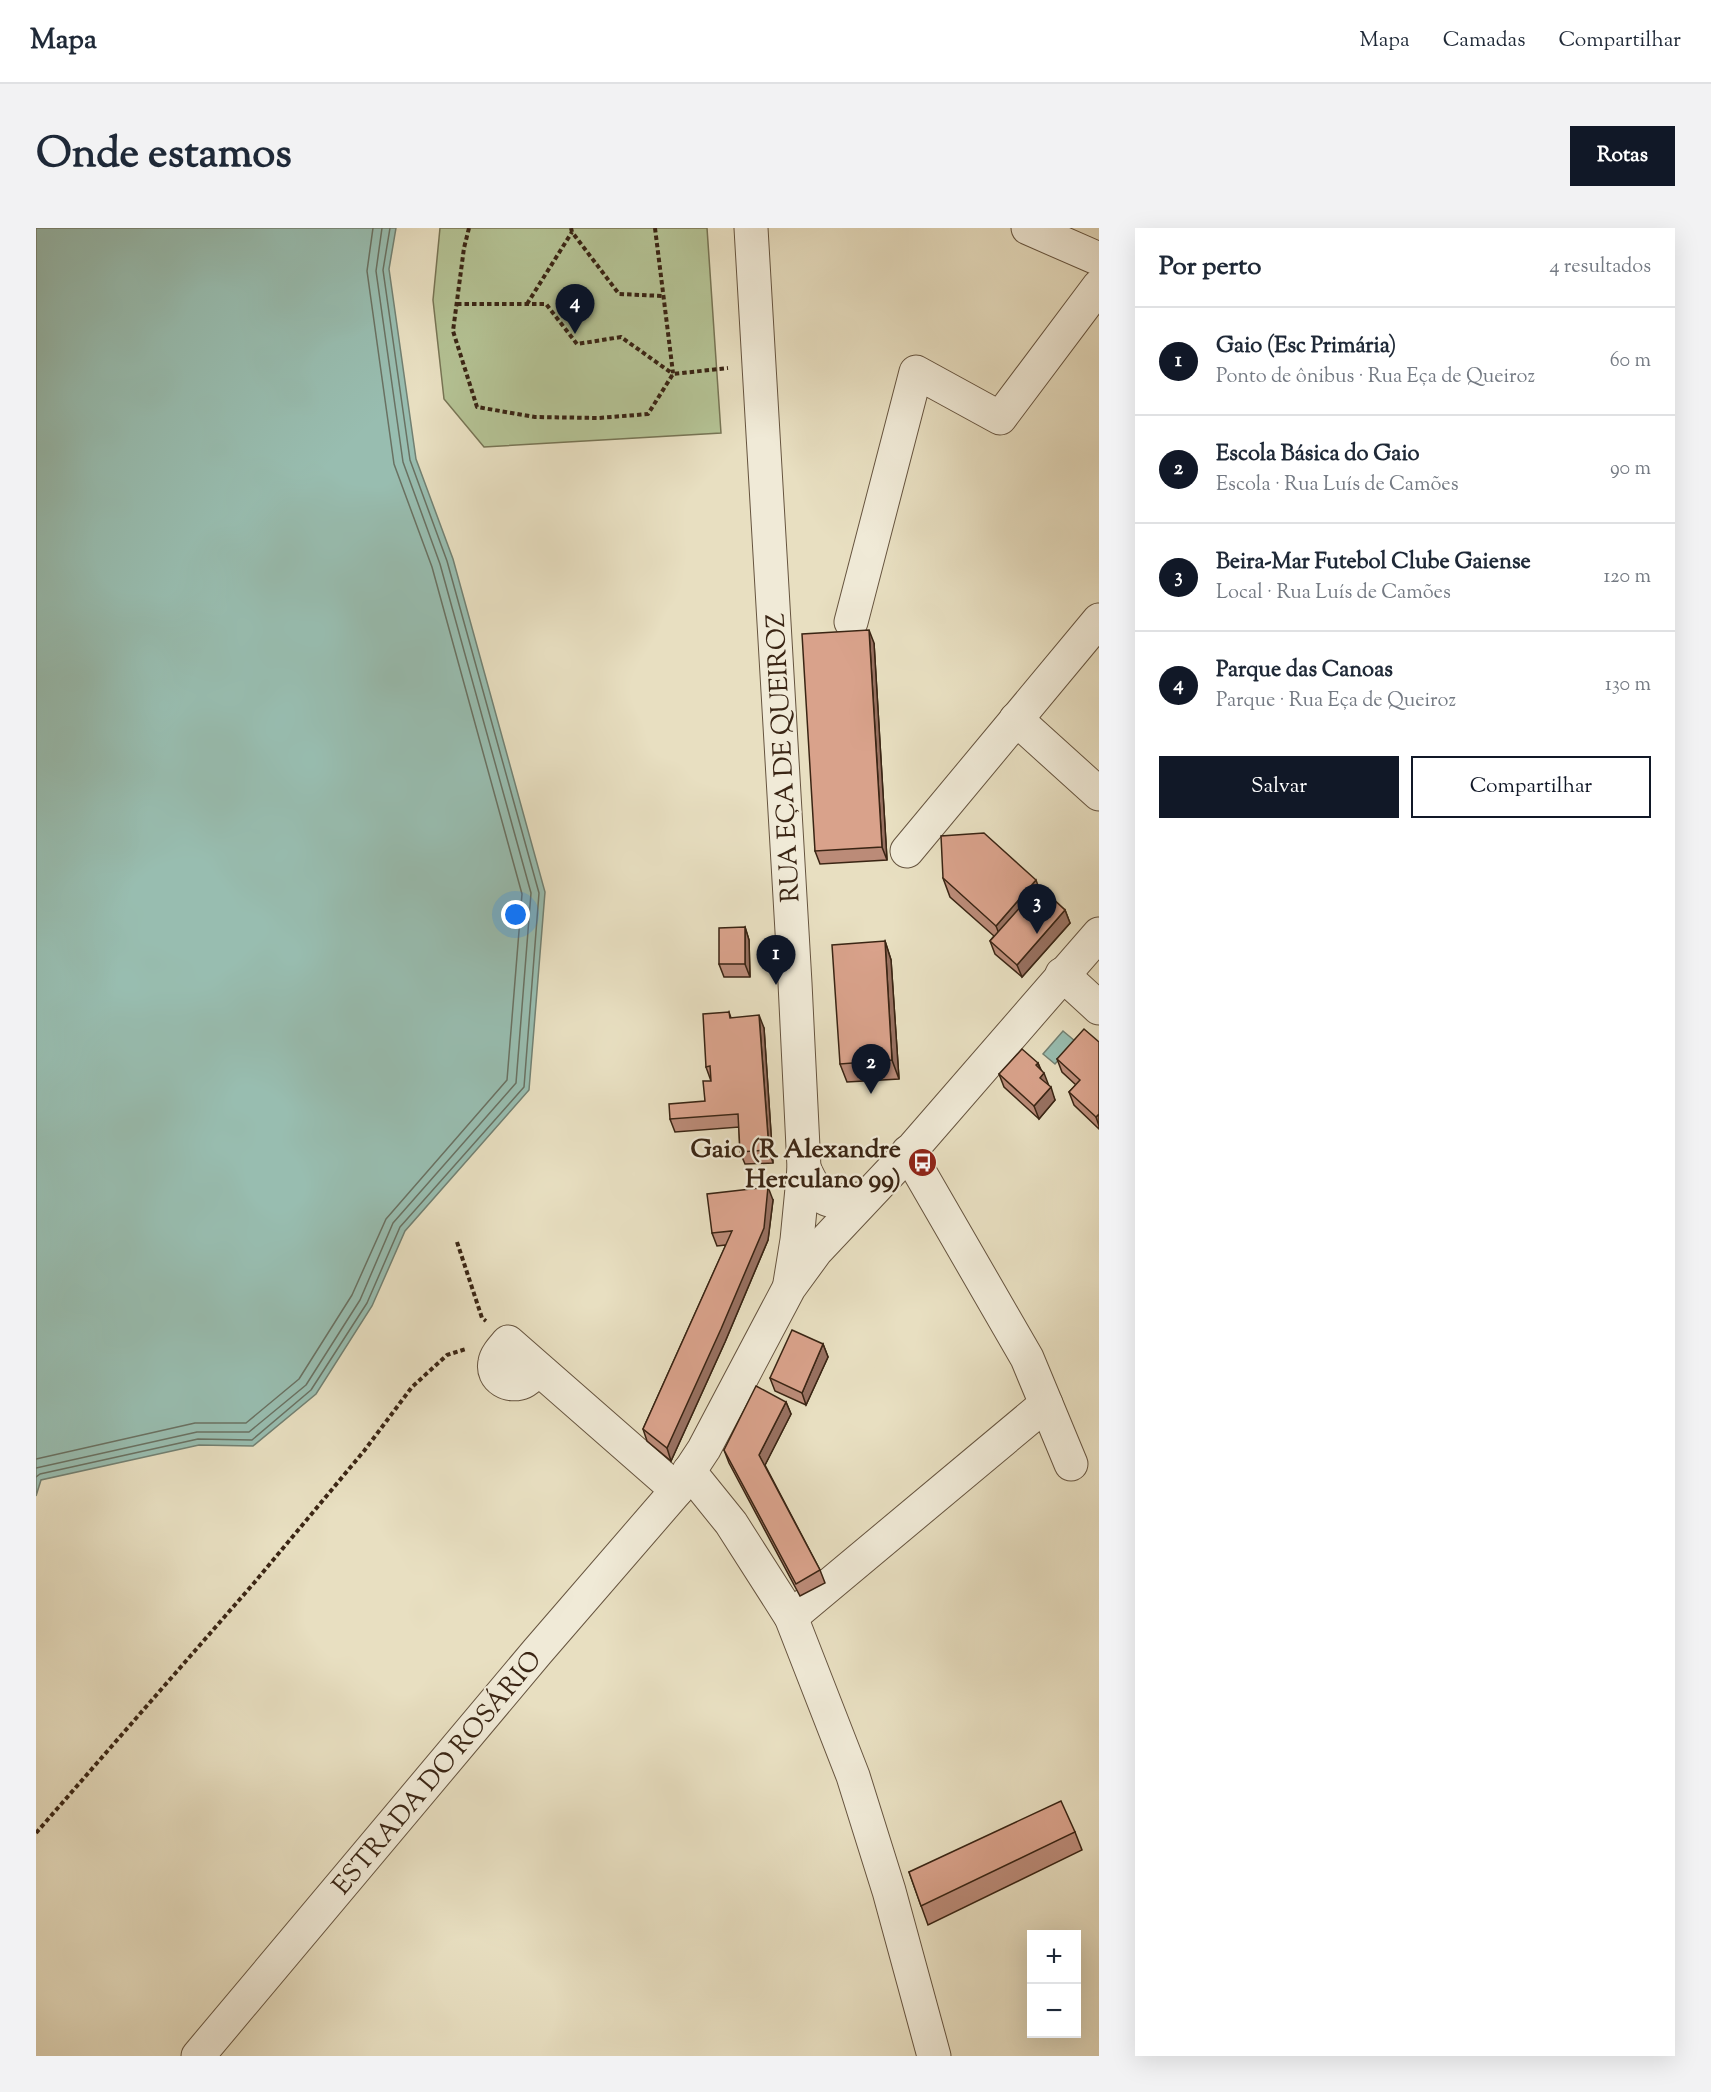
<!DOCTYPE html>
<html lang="pt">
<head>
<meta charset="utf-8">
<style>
  :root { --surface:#fff; --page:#f2f2f3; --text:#1f2937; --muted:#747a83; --line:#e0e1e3; --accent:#111827 }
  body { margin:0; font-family:"Sorts Mill Goudy",serif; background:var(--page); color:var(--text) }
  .controls { position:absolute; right:18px; bottom:18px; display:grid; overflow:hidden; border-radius:0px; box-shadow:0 6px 24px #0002 }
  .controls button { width:54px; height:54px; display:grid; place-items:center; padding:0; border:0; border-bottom:2px solid var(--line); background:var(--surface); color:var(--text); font:30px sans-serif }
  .you { position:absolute; left:480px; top:687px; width:21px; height:21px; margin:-15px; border:4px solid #fff; border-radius:50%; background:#1a73e8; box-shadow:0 0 0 9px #1a73e833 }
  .badge { display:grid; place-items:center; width:39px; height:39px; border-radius:50%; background:var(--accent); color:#fff; font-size:20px; font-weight:700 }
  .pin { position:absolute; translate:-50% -50px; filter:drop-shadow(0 2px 3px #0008) }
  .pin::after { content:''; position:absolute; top:32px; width:21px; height:18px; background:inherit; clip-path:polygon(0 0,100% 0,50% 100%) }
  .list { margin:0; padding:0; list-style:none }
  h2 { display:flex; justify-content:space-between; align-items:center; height:78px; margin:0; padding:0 24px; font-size:26px }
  h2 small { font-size:20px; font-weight:400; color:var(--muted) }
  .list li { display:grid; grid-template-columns:39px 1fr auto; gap:18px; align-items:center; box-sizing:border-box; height:108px; padding:0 24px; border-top:2px solid var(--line) }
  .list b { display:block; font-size:22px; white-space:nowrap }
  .list p { margin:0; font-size:20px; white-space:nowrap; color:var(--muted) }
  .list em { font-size:20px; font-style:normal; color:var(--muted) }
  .actions { display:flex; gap:12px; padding:18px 24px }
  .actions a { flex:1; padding:14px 0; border:2px solid var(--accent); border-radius:0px; text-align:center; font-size:21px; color:var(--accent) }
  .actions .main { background:var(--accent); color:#fff }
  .map { position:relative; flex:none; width:1063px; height:1828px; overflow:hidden; border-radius:0px }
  header { display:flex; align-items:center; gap:36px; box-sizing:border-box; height:84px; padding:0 30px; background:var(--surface); border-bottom:2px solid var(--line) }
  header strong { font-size:28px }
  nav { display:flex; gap:33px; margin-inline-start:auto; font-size:21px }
  .intro { display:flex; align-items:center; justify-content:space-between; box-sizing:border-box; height:144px; padding:0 36px }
  h1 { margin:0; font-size:42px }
  .button { padding:15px 27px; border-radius:0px; background:var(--accent); color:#fff; font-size:21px; font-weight:700 }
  main { display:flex; gap:36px; padding:0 36px }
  aside { flex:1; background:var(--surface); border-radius:0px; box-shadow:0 6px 24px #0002 }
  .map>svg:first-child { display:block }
  .green { fill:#b4c294; stroke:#777454; stroke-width:1.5 }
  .water { fill:#98bdb0; stroke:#728072; stroke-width:1.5 }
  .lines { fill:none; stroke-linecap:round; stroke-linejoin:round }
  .shore { stroke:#697162; stroke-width:1.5 }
  .minor-casing { stroke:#66543f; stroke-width:35 }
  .path { stroke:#3a2514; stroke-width:4; stroke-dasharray:4.5 3; stroke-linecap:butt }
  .minor { stroke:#f0ead7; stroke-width:33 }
  .wall { fill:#bb8b78; stroke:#3a2514; stroke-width:1.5 }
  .shaded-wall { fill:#987161; stroke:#3a2514; stroke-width:1.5 }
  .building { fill:#d9a28b; stroke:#3a2514; stroke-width:1.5 }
  .labels { text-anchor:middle; stroke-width:4.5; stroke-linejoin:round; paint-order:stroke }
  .street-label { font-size:26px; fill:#3a2514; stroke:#f0ead7 }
  .poi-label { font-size:26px; font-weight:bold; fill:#3a2514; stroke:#f0ead7; text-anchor:end }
</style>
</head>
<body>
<header>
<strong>Mapa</strong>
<nav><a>Mapa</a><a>Camadas</a><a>Compartilhar</a></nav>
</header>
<div class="intro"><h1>Onde estamos</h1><a class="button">Rotas</a></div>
<main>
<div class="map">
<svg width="1063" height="1828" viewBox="0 0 1063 1828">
  <rect width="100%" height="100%" fill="#e8dfc1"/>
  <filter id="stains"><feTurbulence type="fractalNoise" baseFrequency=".00333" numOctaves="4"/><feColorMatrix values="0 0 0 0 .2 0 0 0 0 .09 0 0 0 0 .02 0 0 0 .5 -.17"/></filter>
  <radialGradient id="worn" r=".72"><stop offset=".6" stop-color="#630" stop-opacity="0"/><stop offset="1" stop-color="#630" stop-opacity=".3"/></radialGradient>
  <!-- green -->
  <path class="green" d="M404,0H671L685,205L448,219L408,171L397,72Z"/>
  <!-- water -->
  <g class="water">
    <path d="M0,0H360L353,41L380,231L417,331L509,664L493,862L369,1003L336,1078L280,1166L217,1218L163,1217L5,1252L0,1268Z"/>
    <path d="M1027,803L1039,813L1019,836L1007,826Z"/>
  </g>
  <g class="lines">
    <!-- shore -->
    <g class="shore">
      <path d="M0,1231L159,1195H210L263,1151L316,1067L350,991L471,852L486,666L396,339L358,236L331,43L337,0"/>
      <path d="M0,1240L161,1204H213L270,1157L324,1072L357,995L480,855L495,665L404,336L367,234L340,43L346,0"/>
      <path d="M0,1249L4,1246L162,1211L216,1212L275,1162L331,1075L364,999L488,859L503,665L411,333L374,232L347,42L354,0"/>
    </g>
    <defs>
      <g id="minor">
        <path d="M715,0L759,755L768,940L761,1012L754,1055"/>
        <path d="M992,0L1063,31"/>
        <path d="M815,394L880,144L964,190L1063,58"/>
        <path d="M980,491L1063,566"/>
        <path d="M871,623L1063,392"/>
        <path d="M1026,746L1063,780"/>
        <path d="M872,924L991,1130L1035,1236"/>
        <path d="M768,940C785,977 791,976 829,970"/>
        <path d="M502,1141C497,1146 493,1151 487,1154C474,1160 455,1151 459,1134C460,1127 467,1120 472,1114L641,1262"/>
        <path d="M653,1243L695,1295L755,1389L817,1548L853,1663L898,1828"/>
        <path d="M755,1389L1010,1176"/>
        <path d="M162,1828L501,1424L641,1262L668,1221L753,1060L780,1023L877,920L1063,706"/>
      </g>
    </defs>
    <!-- minor casing -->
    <use href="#minor" class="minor-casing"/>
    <!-- path -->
    <g class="path">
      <path d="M433,0L428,20L417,103L441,179L499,189L563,190L612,186L637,146L692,140"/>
      <path d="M535,0L536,4L583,66L627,68"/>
      <path d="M619,0L637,145"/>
      <path d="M421,76H510L541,116L585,109L637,146"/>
      <path d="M491,76L536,4"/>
      <path d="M421,1014L446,1090L450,1093"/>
      <path d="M0,1605L218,1355L328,1223L376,1159L411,1127L430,1121"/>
    </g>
    <!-- minor -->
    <use href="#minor" class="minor"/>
  </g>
  <!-- wall -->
  <g class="wall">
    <path d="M838,415L851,632L784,636L779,623Z"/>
    <path d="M907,650L1003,658L1029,682L1034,695L986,749L959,726L954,713L958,708L914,669Z"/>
    <path d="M709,699L713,712L714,749H688L683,736Z"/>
    <path d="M849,713L855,732L863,851L811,854L804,836Z"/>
    <path d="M693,784L695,790L728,800L737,935L709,936L704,924L703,899L639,904L634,891L669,873L675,853L670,839Z"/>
    <path d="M1063,814V901L1038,877L1033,864L1040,857L1026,844L1021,831Z"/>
    <path d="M1002,835L1019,872L1003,891L968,859L963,846Z"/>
    <path d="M737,972L732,1012L689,1114L635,1233L611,1213L607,1201L690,1017L681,1018L676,1005Z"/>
    <path d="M787,1116L792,1129L770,1177L739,1163L734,1150Z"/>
    <path d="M750,1174L755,1186L729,1237L784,1342L789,1355L764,1368L693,1235L688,1222Z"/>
    <path d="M1039,1604L1046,1622L892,1697L873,1644Z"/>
  </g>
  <!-- shaded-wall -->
  <g class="shaded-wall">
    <path d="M833,402L838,415L851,632L846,619Z"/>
    <path d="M1000,652L1007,671L967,716L960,698Z"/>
    <path d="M1029,682L1034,695L986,749L981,737Z"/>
    <path d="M709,699L713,712L714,749L709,736Z"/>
    <path d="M849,713L855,732L863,851L856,832Z"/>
    <path d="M723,787L728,800L737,935L733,922Z"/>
    <path d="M1002,835L1006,847L1008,845L1013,858L1008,863L1000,837Z"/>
    <path d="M1015,859L1019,872L1003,891L998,878Z"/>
    <path d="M1063,886V898L1060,889Z"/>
    <path d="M732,959L737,972L732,1012L689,1114L635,1233L631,1220Z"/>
    <path d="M787,1116L792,1129L770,1177L766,1165Z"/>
    <path d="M750,1174L755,1186L728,1239L723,1227Z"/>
  </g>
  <!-- building -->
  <g class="building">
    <path d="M833,402L846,619L779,623L766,406Z"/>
    <path d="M948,605L1000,652L960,698L907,650L905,608Z"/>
    <path d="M1003,658L1029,682L981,737L954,713Z"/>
    <path d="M709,699V736H683V700Z"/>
    <path d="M849,713L856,832L804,836L796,717Z"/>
    <path d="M693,784L694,790L723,787L733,922L704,924L702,886L634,891L633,876L669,873L667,853H675L674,838L670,839L667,786Z"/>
    <path d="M1048,801L1063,814V886L1060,889L1033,864L1044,852L1021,831Z"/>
    <path d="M986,821L1002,835L1000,837L1008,845L1004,850L1015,859L998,878L963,846Z"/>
    <path d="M732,959L728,1000L685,1101L631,1220L607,1201L696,1003L676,1005L671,966Z"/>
    <path d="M756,1102L787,1116L766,1165L734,1150Z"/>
    <path d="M720,1158L750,1174L723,1227L784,1342L760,1356L688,1222Z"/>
    <path d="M1025,1573L1039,1604L885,1678L873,1644Z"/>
  </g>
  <!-- icons -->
  <defs>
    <symbol id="bus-disc" viewBox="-11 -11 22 22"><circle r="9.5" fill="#8f2418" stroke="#f0ead7"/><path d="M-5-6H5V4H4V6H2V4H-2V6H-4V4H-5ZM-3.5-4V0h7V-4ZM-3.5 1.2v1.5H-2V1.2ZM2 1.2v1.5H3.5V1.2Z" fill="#fff"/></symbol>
  </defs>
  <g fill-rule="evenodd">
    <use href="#bus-disc" x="870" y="918" width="33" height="33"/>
  </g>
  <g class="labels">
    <!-- street labels -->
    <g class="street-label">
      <text transform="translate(746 530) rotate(-93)" y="9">RUA EÇA DE QUEIROZ</text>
      <text transform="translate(400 1544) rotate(-50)" y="9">ESTRADA DO ROSÁRIO</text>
    </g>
    <!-- poi labels -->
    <g class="poi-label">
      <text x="865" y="929">Gaio (R Alexandre<tspan x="865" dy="30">Herculano 99)</tspan></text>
    </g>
  </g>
  <rect width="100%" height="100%" filter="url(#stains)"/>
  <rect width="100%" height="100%" fill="url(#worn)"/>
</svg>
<div class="controls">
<button>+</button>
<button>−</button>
</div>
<div class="you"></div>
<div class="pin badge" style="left:740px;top:757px">1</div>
<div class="pin badge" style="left:835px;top:866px">2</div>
<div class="pin badge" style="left:1001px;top:706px">3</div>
<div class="pin badge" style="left:539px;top:106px">4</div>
</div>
<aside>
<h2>Por perto<small>4 resultados</small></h2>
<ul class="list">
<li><span class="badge">1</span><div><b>Gaio (Esc Primária)</b><p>Ponto de ônibus · Rua Eça de Queiroz</p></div><em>60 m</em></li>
<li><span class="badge">2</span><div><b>Escola Básica do Gaio</b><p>Escola · Rua Luís de Camões</p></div><em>90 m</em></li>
<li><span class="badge">3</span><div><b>Beira-Mar Futebol Clube Gaiense</b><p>Local · Rua Luís de Camões</p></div><em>120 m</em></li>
<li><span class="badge">4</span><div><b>Parque das Canoas</b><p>Parque · Rua Eça de Queiroz</p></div><em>130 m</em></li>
</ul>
<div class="actions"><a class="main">Salvar</a><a>Compartilhar</a></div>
</aside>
</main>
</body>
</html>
